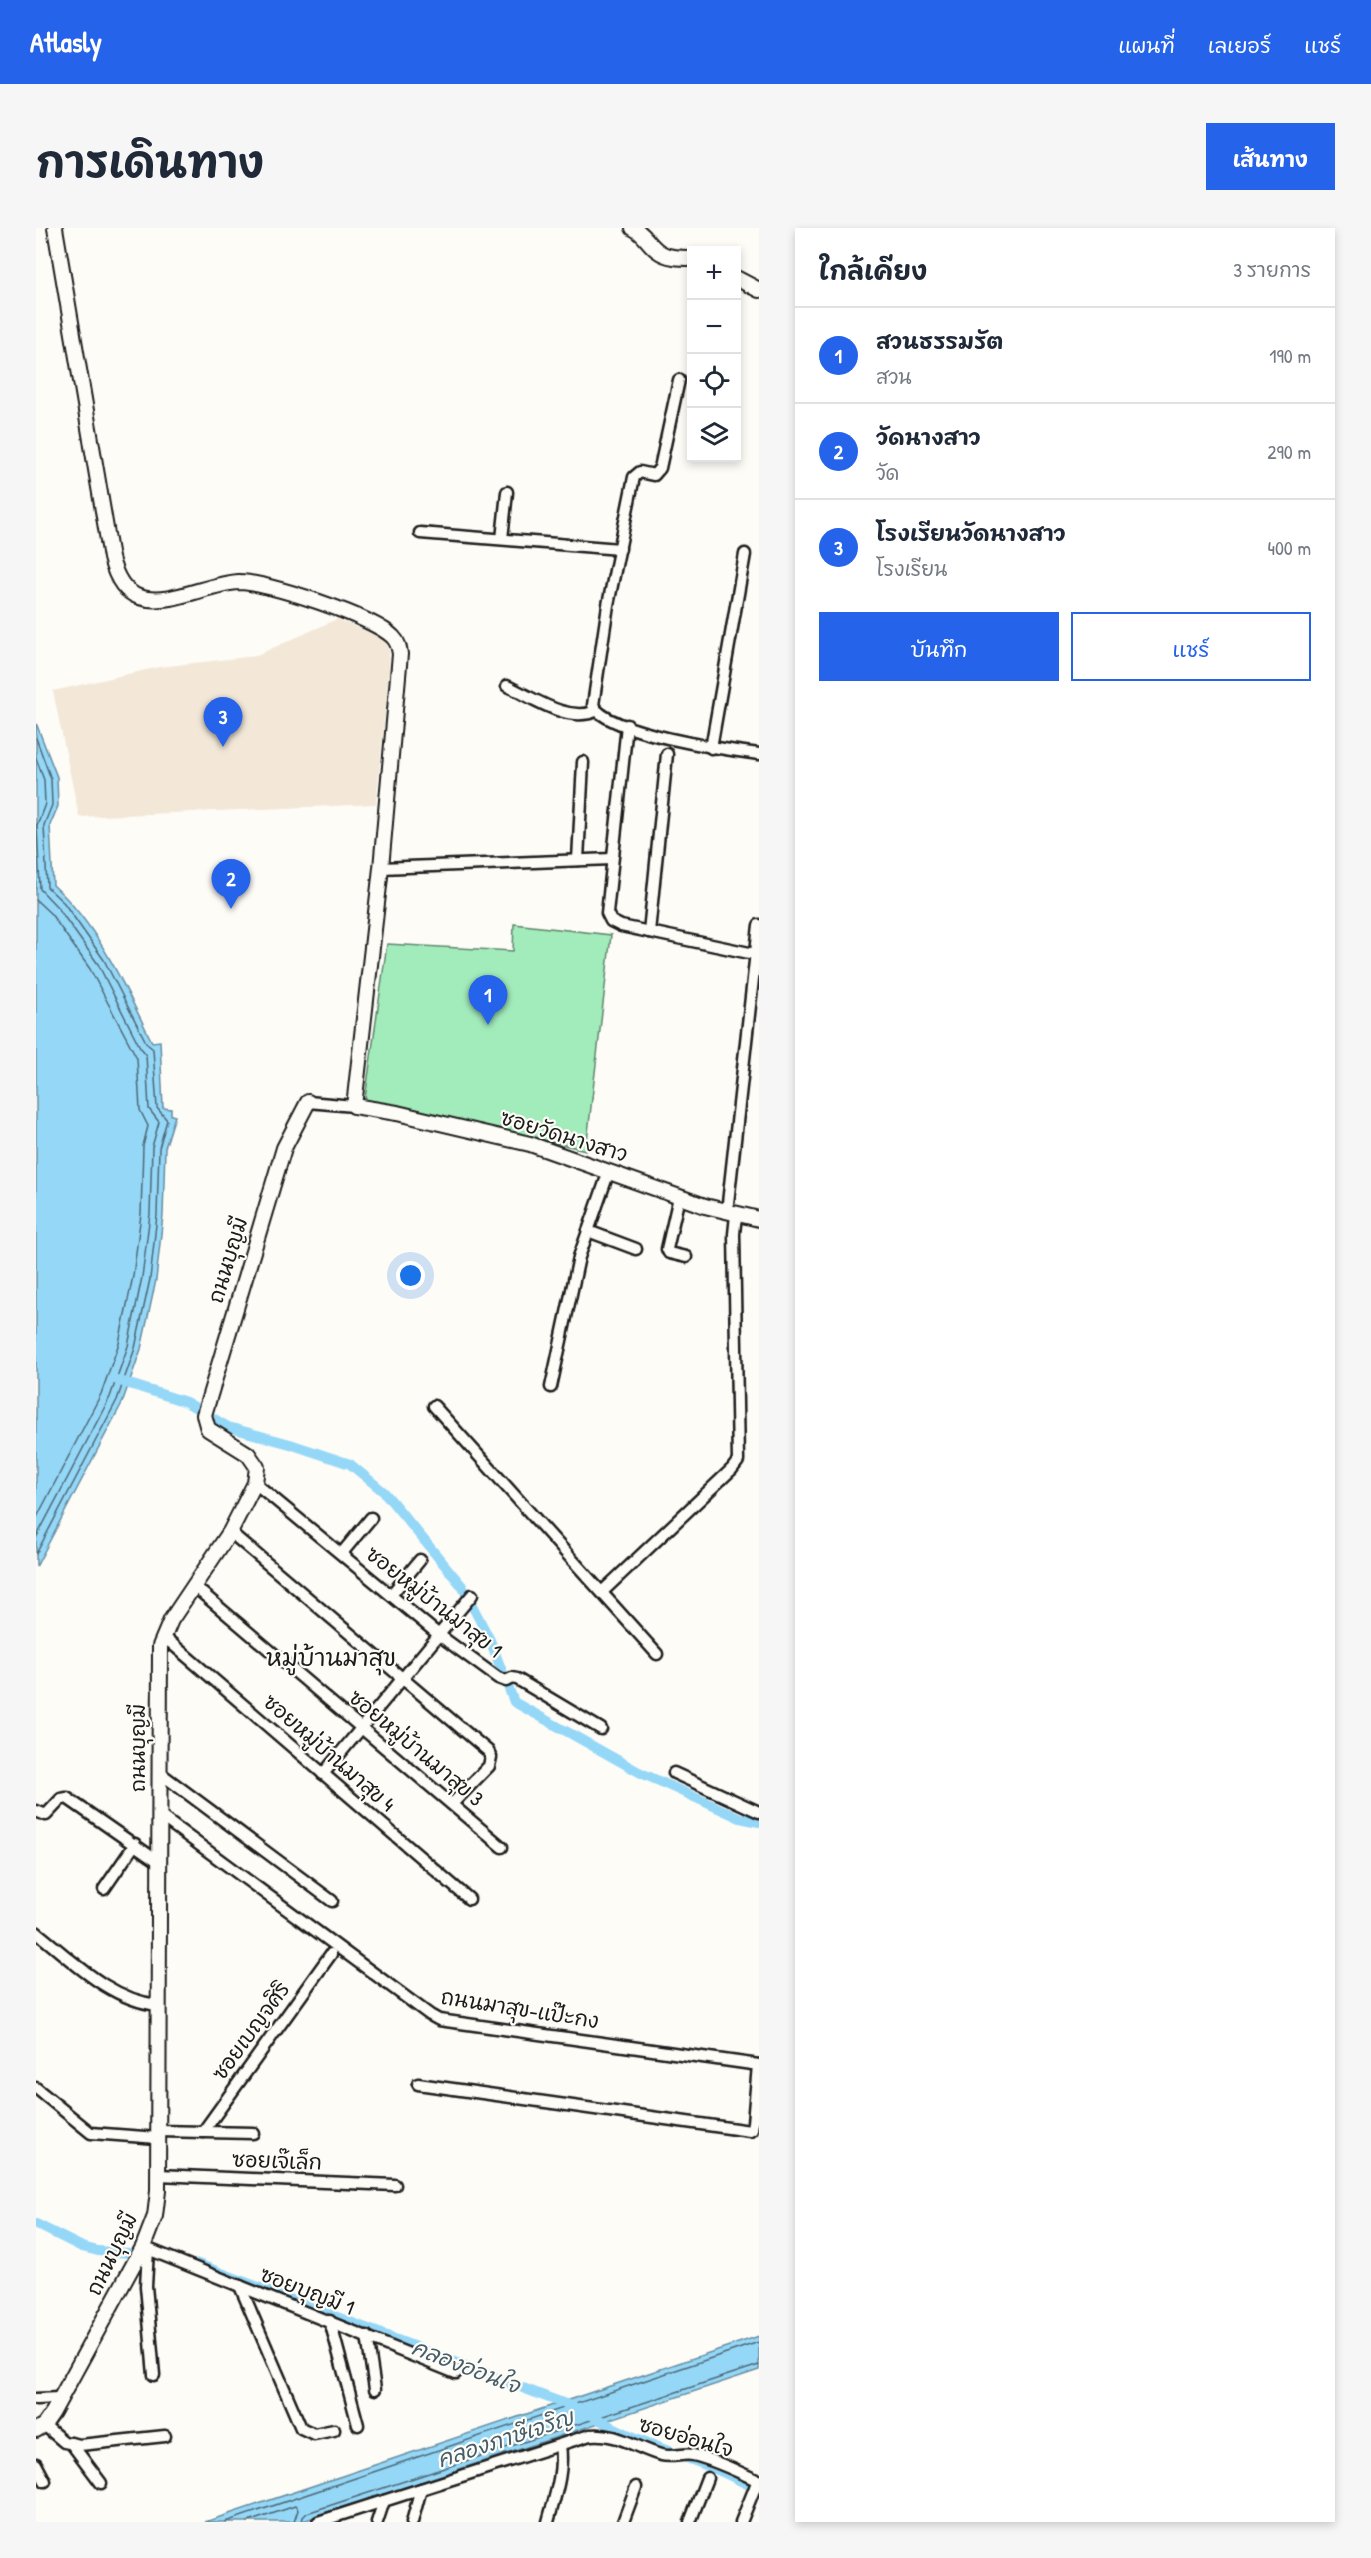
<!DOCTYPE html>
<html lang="th">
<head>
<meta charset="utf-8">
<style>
  :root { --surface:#fff; --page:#f6f6f7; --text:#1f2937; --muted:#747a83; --line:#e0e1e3; --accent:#2563eb }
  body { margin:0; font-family:"Patrick Hand","Playpen Sans Thai",sans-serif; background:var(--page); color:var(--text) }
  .controls { position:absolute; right:18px; top:18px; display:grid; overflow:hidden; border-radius:0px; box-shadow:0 3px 9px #0003 }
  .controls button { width:54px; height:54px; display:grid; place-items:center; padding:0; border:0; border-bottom:2px solid var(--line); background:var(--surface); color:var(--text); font:30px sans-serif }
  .you { position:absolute; left:375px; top:1048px; width:21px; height:21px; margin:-15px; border:4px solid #fff; border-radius:50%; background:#1a73e8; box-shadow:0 0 0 9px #1a73e833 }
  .badge { display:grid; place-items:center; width:39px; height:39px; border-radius:50%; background:var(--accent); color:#fff; font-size:20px; font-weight:700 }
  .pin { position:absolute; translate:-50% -50px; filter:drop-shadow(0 2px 3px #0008) }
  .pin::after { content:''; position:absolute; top:32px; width:21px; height:18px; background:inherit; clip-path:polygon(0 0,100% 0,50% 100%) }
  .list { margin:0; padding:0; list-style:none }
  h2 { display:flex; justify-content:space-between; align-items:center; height:78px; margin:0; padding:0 24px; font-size:26px }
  h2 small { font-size:20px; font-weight:400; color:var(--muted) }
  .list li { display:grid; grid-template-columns:39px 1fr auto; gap:18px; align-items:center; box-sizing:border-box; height:96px; padding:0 24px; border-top:2px solid var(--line) }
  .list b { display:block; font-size:22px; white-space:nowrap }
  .list p { margin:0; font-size:20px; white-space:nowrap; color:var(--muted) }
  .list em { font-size:20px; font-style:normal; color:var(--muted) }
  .actions { display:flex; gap:12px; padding:18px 24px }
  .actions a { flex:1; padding:14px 0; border:2px solid var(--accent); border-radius:0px; text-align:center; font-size:21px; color:var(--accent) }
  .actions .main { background:var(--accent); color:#fff }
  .icon { flex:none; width:33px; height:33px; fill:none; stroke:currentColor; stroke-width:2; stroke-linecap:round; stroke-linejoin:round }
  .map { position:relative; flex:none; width:723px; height:2294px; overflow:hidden; border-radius:0px }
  header { display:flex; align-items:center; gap:36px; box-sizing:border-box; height:84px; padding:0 30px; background:var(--accent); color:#fff }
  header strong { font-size:28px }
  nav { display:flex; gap:33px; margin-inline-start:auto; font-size:21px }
  .intro { display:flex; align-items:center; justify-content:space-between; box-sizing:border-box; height:144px; padding:0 36px }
  h1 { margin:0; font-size:42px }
  .button { padding:15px 27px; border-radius:0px; background:var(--accent); color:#fff; font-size:21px; font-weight:700 }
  main { display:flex; gap:36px; padding:0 36px }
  aside { flex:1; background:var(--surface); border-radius:0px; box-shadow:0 3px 9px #0003 }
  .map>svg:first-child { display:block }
  .built { fill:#f3e8d8 }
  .green { fill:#a2ecbb; stroke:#5f846c; stroke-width:1.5 }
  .water { fill:#95d7f7; stroke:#658c9f; stroke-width:1.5 }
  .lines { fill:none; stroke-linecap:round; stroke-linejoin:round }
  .shore { stroke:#4c6774; stroke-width:1.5 }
  .canal { stroke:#95d7f7; stroke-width:10 }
  .minor-casing { stroke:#1c1c1c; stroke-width:15 }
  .tertiary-casing { stroke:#1c1c1c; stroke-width:18 }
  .minor { stroke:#fdfcf7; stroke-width:10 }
  .tertiary { stroke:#fdfcf7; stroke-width:14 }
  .labels { text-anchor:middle; stroke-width:4.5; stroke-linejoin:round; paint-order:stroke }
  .street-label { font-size:21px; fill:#1c1c1c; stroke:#fdfcf7 }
  .water-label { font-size:22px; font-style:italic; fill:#465d69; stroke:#fdfcf7 }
  .quarter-label { font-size:24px; fill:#1c1c1c; stroke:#fdfcf7 }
</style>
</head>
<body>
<header>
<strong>Atlasly</strong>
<nav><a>แผนที่</a><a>เลเยอร์</a><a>แชร์</a></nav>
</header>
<div class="intro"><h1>การเดินทาง</h1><a class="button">เส้นทาง</a></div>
<main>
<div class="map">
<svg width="723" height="2294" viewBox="0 0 723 2294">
  <rect width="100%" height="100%" fill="#fdfcf7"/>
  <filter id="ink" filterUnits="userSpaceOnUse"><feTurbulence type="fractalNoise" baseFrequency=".0167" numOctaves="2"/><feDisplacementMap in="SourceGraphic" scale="12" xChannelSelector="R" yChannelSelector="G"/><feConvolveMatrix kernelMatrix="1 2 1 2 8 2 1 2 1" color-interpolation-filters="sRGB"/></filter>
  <g filter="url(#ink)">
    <!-- built -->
    <path class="built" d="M301,391L349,411L353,422V444L340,576L43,589L17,463L123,439L219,428Z"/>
    <!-- green -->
    <path class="green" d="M478,696L575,707L550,922L329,871L351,716L477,723Z"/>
    <!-- water -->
    <g class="water">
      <path d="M0,495L21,549L22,578L14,597L17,657C63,699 89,759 116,814L124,813L127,880L135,881V887L139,888L129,920L127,987L120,1052L105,1121L86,1175L0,1339Z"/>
      <path d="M723,2108V2142L264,2294H169Z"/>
    </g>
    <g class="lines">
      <!-- shore -->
      <g class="shore">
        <path d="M0,510L15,551L16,577L8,597L11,659L28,675L68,732L111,816L117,821L121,880L131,892L123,920L121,987L114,1051L99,1120L81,1172L0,1326"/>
        <path d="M0,530L8,552L9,576L1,597L4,661L22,680L62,736L104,819L110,826L113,881L123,894L116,919L114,986L106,1049L92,1118L74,1169L0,1310"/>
        <path d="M0,672L15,686L54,741L101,830L104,882L112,898L107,918L105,986L97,1048L83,1115L65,1166L0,1291"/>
        <path d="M189,2294L723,2114"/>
        <path d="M212,2294L259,2278L262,2282L258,2294"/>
        <path d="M266,2294L267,2289L271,2285L723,2137"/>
      </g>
      <!-- canal -->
      <g class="canal">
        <path d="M81,1152L150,1174L192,1199L254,1216L314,1236L348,1264L426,1358L454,1412L478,1474L603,1544L704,1590L723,1594"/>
        <path d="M0,1996L46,2019L62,2023L94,2025"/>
        <path d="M162,2036L537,2179"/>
        <path d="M554,2186C592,2210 636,2224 677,2240C693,2246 708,2255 723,2262"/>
      </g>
      <defs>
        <g id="minor">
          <path d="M643,152L624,240L618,247L604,244L598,249L572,377L557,477C570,505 692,522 723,526"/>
          <path d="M384,305L584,321"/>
          <path d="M466,311L471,264"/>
          <path d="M471,458C498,470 531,495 560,483"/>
          <path d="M591,497L571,685L575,693L585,698L723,727"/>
          <path d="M675,520L709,326"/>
          <path d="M542,632L547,534"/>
          <path d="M345,640L576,631"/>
          <path d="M613,704L631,526"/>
          <path d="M272,874L318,878"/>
          <path d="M643,969L631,1021L633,1025L650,1029"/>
          <path d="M691,984L723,697"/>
          <path d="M552,1003L600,1021"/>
          <path d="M515,1159L543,1029L573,943"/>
          <path d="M398,1178L621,1426"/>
          <path d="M219,1255L403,1407L462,1450L470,1453L476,1450L481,1451L565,1501"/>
          <path d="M194,1304L452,1523L455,1529L453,1538L416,1576"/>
          <path d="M306,1325L335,1290"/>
          <path d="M159,1359L466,1619"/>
          <path d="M566,1364L696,1241L702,1233L698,1006L700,987"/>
          <path d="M355,1367L384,1332"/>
          <path d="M127,1408L433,1671"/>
          <path d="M124,1545L296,1673"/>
          <path d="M638,1545L723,1584"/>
          <path d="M287,1546L436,1367"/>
          <path d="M0,1583L10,1587L25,1571L31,1570L123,1634"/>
          <path d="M123,1587L394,1787L403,1792L723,1837"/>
          <path d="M68,1661L99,1616"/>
          <path d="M0,1704C37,1733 74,1772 122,1777"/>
          <path d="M382,1856L714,1903L716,1902L717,1895L722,1837"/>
          <path d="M0,1860L55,1905L122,1910"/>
          <path d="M122,1903L217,1905"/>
          <path d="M167,1904L295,1726"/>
          <path d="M122,1947L359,1957"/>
          <path d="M107,2019L420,2145"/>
          <path d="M112,2022L110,2058L118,2147"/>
          <path d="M204,2058L265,2200L278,2206L298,2202"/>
          <path d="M294,2093L322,2197"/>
          <path d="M331,2108L339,2161"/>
          <path d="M0,2171L23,2170"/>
          <path d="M8,2197L28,2214L44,2217L129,2208"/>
          <path d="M35,2215L65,2255"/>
          <path d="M0,2236L9,2253"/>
          <path d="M282,2294L554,2207C581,2204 600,2220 625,2227C636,2230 647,2225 657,2227C680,2232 702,2244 723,2253"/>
          <path d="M341,2294L348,2273"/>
          <path d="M376,2294L385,2261"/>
          <path d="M512,2294C519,2268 528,2244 524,2217"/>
          <path d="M587,2294L600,2259"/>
          <path d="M654,2294L671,2250"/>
          <path d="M705,2294L722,2252"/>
        </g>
        <g id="tertiary">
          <path d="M19,0L75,330C79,346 86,363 103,369C133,379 172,355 203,354C231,354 338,389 357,409C362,414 363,419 364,426L345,640L318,878L361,885L494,916L669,978L723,991"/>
          <path d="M597,0C609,6 612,16 622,23C631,30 645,30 656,30"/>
          <path d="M700,50L723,62"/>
          <path d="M0,2202L8,2197L17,2184L107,2019L119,1988L122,1963L124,1418L135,1392L194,1304L219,1255L221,1239L212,1226L172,1201L168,1187L248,920L272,874"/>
        </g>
      </defs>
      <!-- minor casing -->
      <use href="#minor" class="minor-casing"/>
      <!-- tertiary casing -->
      <use href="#tertiary" class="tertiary-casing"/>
      <!-- minor -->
      <use href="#minor" class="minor"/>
      <!-- tertiary -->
      <use href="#tertiary" class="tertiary"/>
    </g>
  </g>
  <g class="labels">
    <!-- street labels -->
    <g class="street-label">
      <text transform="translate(528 908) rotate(17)" y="7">ซอยวัดนางสาว</text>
      <text transform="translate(192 1032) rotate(-73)" y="7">ถนนบุญมี</text>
      <text transform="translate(398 1374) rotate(38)" y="7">ซอยหมู่บ้านมาสุข 1</text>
      <text transform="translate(102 1520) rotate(-90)" y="7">ถนนบุญมี</text>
      <text transform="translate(380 1520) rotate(40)" y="7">ซอยหมู่บ้านมาสุข 3</text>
      <text transform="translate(293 1525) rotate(41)" y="7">ซอยหมู่บ้านมาสุข 4</text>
      <text transform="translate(484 1781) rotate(9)" y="7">ถนนมาสุข-แป๊ะกง</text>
      <text transform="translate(215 1803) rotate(-54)" y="7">ซอยเบญจศิริ</text>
      <text transform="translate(241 1933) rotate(2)" y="7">ซอยเจ๊เล็ก</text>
      <text transform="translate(76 2026) rotate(-64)" y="7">ถนนบุญมี</text>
      <text transform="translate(271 2063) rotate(21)" y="7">ซอยบุญมี 1</text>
      <text transform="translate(650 2209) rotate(16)" y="7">ซอยอ่อนใจ</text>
    </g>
    <!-- water labels -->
    <g class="water-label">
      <text transform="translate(430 2138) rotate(21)" y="8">คลองอ่อนใจ</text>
      <text transform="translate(469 2210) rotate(-18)" y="8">คลองภาษีเจริญ</text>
    </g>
    <!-- quarter labels -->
    <g class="quarter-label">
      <text x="295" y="1438">หมู่บ้านมาสุข</text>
    </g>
  </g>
</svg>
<div class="controls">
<button>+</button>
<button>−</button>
<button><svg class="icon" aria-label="locate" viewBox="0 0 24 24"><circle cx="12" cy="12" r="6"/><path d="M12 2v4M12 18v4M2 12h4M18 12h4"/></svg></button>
<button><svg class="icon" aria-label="layers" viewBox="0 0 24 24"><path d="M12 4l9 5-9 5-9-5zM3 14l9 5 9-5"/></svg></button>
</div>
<div class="you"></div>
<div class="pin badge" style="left:452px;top:797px">1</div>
<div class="pin badge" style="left:195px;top:681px">2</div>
<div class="pin badge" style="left:187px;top:519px">3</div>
</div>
<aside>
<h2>ใกล้เคียง<small>3 รายการ</small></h2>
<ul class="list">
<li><span class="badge">1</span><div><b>สวนธรรมรัต</b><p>สวน</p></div><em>190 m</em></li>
<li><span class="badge">2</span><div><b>วัดนางสาว</b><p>วัด</p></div><em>290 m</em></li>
<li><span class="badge">3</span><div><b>โรงเรียนวัดนางสาว</b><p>โรงเรียน</p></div><em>400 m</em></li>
</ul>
<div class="actions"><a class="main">บันทึก</a><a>แชร์</a></div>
</aside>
</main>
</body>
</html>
